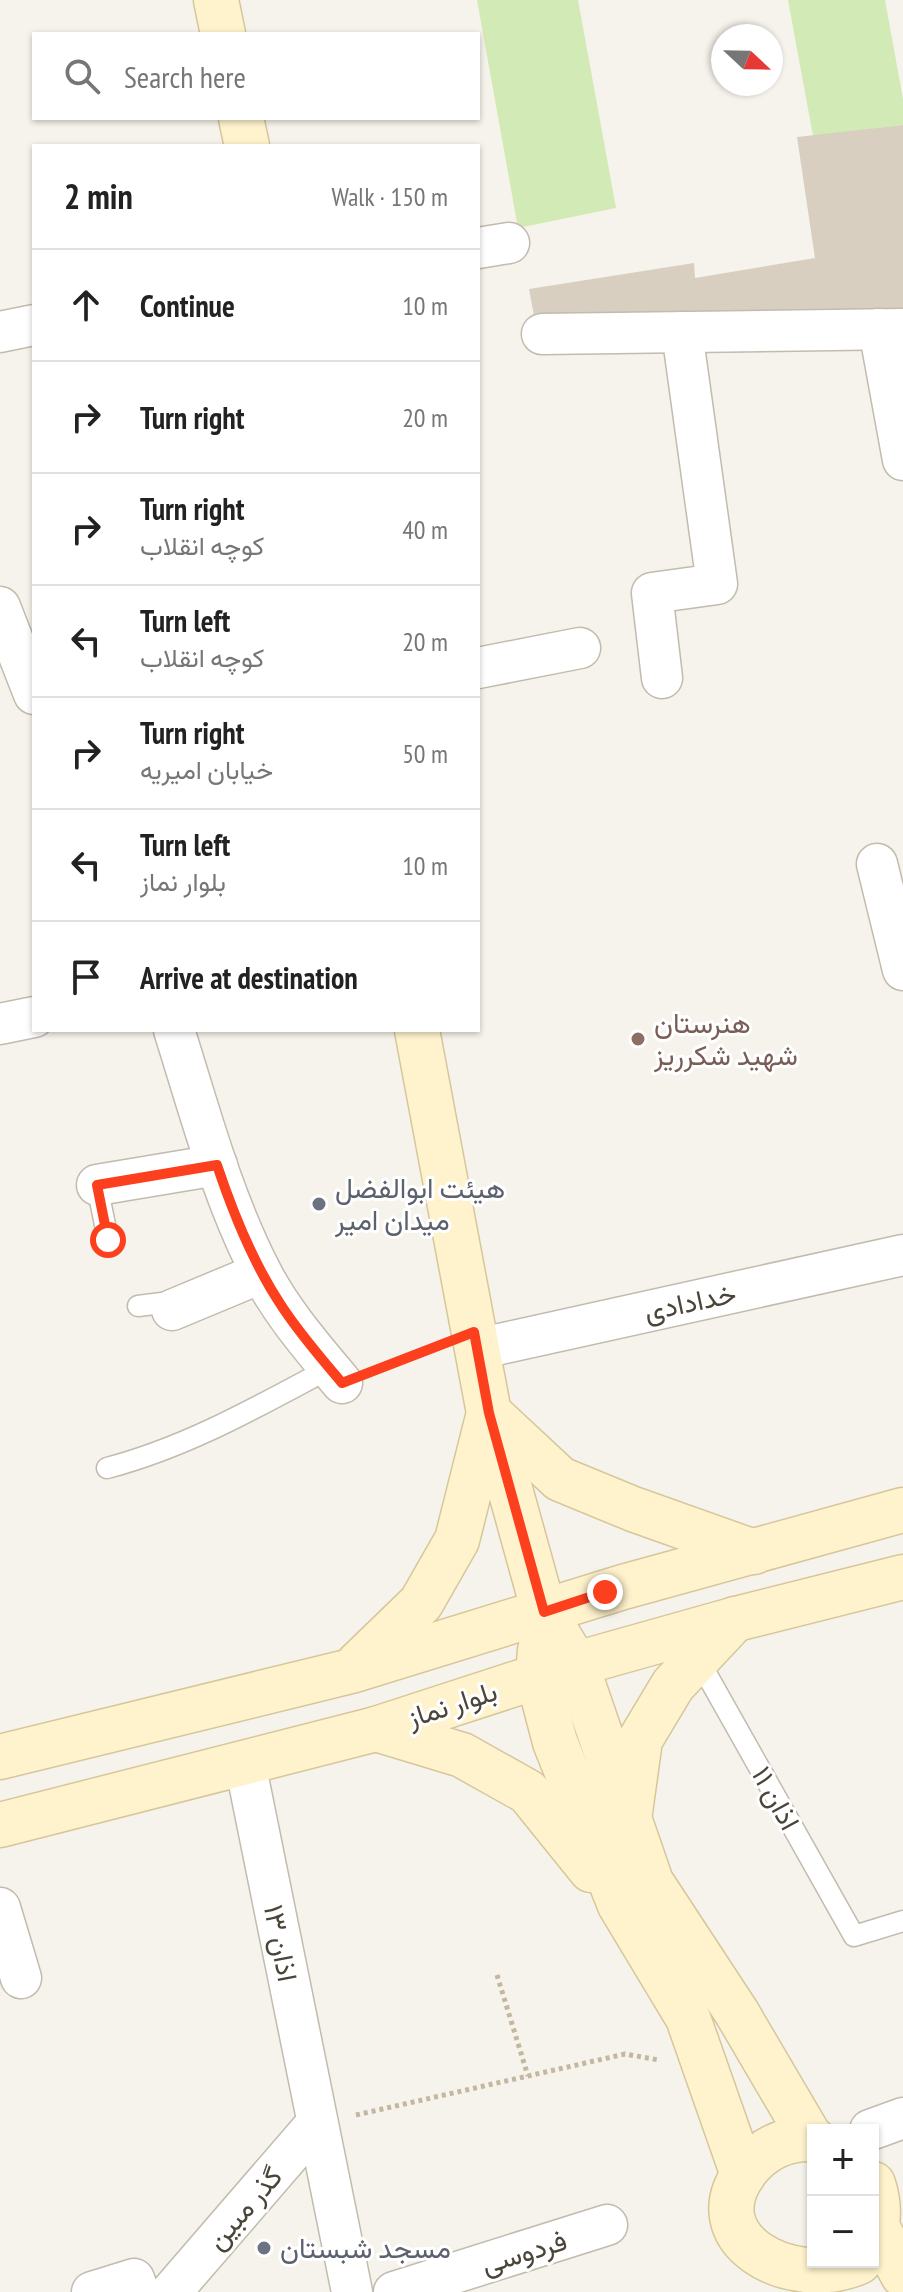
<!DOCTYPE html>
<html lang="en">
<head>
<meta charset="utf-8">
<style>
  :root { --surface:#fff; --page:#f2f2f2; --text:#222; --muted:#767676; --line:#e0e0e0 }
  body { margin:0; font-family:"PT Sans Narrow",Vazirmatn,sans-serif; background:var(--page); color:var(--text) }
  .controls { position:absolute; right:24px; bottom:24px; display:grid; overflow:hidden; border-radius:0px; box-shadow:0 2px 6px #0004 }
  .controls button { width:72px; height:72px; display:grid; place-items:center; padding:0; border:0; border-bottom:2px solid var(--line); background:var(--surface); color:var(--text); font:40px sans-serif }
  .compass { position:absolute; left:711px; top:24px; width:72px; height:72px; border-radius:50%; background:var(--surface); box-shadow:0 2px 6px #0004; rotate:112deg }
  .stop { position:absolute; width:24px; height:24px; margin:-18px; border:6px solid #fc3f1d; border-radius:50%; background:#fff }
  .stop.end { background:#fc3f1d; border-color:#fff; box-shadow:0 2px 8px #0008 }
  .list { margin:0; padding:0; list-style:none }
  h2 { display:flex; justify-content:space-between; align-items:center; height:104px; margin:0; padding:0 32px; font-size:34px }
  h2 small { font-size:26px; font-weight:400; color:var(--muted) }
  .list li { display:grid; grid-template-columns:52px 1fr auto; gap:24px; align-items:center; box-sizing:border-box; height:112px; padding:0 32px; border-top:2px solid var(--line) }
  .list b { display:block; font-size:30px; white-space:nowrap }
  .list p { margin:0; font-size:26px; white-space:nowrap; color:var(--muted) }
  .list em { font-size:26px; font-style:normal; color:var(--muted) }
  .icon { flex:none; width:44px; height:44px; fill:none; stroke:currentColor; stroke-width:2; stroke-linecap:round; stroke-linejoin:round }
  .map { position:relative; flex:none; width:903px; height:2292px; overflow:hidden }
  .search { position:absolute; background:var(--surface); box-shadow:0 2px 6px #0004; left:32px; top:32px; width:448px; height:88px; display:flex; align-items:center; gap:20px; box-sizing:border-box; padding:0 28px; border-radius:0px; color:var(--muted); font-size:30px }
  .panel { position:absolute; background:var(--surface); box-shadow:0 2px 6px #0004; left:32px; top:144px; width:448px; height:888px; border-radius:0px }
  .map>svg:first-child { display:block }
  .green { fill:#d2eab5 }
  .building { fill:#d8cfc1 }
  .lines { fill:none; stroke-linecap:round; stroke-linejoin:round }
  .lane-casing { stroke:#c2bbae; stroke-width:23 }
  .street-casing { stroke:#c2bbae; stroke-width:43 }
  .secondary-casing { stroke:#d6c79b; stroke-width:47 }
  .path { stroke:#c4b79f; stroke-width:5; stroke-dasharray:4 4; stroke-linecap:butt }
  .lane { stroke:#fff; stroke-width:20 }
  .street { stroke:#fff; stroke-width:40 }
  .secondary { stroke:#fff3cd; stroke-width:44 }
  .route { stroke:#fc3f1d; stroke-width:10 }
  .education-dot { fill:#8d6e63; stroke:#fff; stroke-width:3 }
  .worship-dot { fill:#6b7280; stroke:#fff; stroke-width:3 }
  .labels { text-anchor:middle; stroke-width:6; stroke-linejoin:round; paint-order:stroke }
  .education-label { font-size:28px; fill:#785e54; stroke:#fff; text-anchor:start }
  .worship-label { font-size:28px; fill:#5b616d; stroke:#fff; text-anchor:start }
  .street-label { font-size:28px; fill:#4b4439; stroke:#fff }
</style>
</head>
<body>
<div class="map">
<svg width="903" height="2292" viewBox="0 0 903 2292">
  <rect width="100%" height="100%" fill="#f6f3ec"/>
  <!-- green -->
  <g class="green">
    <path d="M477,0H578L616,208L518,228Z"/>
    <path d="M788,0H885L903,99V125L813,136Z"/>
  </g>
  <!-- building -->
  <path class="building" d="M903,125V319L535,321L529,289L694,263L695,278L815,258L797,137Z"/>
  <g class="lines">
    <defs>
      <g id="lane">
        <path d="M97,1185L108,1240"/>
        <path d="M138,1306L162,1303L172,1310"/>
        <path d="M107,1468C187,1447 257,1407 330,1368"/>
        <path d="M698,1659L854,1936L903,1921"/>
      </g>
      <g id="street">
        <path d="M478,248L509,243"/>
        <path d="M879,329L903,460"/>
        <path d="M0,332L34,325"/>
        <path d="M542,334L903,329"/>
        <path d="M0,607L34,694"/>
        <path d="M478,668L580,648"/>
        <path d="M662,678L652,593L717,584L682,332"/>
        <path d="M877,864L903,970"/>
        <path d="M0,1024L34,1017"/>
        <path d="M174,1030C200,1112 222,1197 262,1274C283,1314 313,1348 342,1383"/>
        <path d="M97,1185L217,1165"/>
        <path d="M172,1310L261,1273"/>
        <path d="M477,1349L903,1255"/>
        <path d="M245,1763L352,2292"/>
        <path d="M0,1908L21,1978"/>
        <path d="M870,2130L903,2118"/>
        <path d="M92,2292L134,2279L139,2292"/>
        <path d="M171,2292L316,2124"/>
        <path d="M394,2292L607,2225"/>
      </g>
      <g id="secondary">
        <path d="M216,0L223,34"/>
        <path d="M241,118L247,146"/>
        <path d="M417,1030L489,1413L544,1612L576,1664L651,1882L737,2013L811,2139"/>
        <path d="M540,1650L538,1677L555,1742L620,1905L688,2018L743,2175"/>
        <path d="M358,1664L421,1603L457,1540L489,1413L560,1479L633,1509L754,1552"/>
        <path d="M376,1729L462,1755L528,1792L591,1870"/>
        <path d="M0,1757L351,1671L623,1587L903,1510"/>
        <path d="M630,1812L640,1740L673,1685L735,1619"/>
        <path d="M0,1825L376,1729L576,1664L736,1619L903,1577"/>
        <path d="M813,2139C787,2138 765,2147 748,2168C692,2238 790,2292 859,2262"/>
        <path d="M873,2184C879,2202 880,2220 873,2238"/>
        <path d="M877,2227L903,2275"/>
      </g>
    </defs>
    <!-- lane casing -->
    <use href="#lane" class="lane-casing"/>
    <!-- street casing -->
    <use href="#street" class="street-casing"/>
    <!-- secondary casing -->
    <use href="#secondary" class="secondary-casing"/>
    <!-- path -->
    <g class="path">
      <path d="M378,1369L436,1347"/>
      <path d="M497,1975L528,2076"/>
      <path d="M356,2115L625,2054L659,2060"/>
    </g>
    <!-- lane -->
    <use href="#lane" class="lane"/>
    <!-- street -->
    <use href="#street" class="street"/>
    <!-- secondary -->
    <use href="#secondary" class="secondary"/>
  </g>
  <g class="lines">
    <!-- route -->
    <path class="route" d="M108,1240L97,1185L217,1165C233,1213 253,1263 281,1305C299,1333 321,1358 342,1383L474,1332L489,1413L544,1612L605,1592"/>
  </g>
  <!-- markers -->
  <circle class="education-dot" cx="638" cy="1039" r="8"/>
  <g class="worship-dot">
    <circle cx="319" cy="1204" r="8"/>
    <circle cx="264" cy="2248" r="8"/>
  </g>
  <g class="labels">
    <!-- education labels -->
    <g class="education-label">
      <text x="654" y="1033">هنرستان<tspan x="654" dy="32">شهید شکرریز</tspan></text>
    </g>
    <!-- worship labels -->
    <g class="worship-label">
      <text x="335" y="1198">هیئت ابوالفضل<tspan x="335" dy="32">میدان امیر</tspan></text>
      <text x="280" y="2258">مسجد شبستان</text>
    </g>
    <!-- street labels -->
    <g class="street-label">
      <text transform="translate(690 1302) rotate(-12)" y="10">خدادادی</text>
      <text transform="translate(452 1704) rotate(-18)" y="10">بلوار نماز</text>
      <text transform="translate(776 1798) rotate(61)" y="10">اذان ۱۱</text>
      <text transform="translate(281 1943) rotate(79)" y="10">اذان ۱۳</text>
      <text transform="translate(244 2208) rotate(-49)" y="10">گذر مبین</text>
      <text transform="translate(524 2252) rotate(-17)" y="10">فردوسی</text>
    </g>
  </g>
</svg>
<div class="controls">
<button>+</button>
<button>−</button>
</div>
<svg class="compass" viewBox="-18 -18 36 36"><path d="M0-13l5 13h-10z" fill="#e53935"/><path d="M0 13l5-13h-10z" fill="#767676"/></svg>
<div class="stop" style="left:108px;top:1240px"></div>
<div class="stop end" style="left:605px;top:1592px"></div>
<div class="search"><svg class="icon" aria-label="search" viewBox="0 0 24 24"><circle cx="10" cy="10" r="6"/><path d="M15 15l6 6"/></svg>Search here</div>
<section class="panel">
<h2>2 min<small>Walk · 150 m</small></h2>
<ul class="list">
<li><svg class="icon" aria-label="ahead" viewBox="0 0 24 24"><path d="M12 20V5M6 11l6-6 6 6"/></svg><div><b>Continue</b></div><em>10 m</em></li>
<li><svg class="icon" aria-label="right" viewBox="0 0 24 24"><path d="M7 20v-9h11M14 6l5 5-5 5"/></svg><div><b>Turn right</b></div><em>20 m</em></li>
<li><svg class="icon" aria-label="right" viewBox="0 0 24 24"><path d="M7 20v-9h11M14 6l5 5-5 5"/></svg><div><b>Turn right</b><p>کوچه انقلاب</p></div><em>40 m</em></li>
<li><svg class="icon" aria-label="left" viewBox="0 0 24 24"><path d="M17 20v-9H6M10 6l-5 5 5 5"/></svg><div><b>Turn left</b><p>کوچه انقلاب</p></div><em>20 m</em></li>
<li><svg class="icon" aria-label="right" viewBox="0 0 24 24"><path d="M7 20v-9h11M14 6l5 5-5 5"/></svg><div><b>Turn right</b><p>خیابان امیریه</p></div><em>50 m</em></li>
<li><svg class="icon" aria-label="left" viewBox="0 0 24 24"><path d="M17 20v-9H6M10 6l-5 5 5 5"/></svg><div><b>Turn left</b><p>بلوار نماز</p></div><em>10 m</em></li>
<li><svg class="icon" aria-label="arrive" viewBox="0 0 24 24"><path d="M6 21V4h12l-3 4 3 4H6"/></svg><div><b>Arrive at destination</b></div></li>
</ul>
</section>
</div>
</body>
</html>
